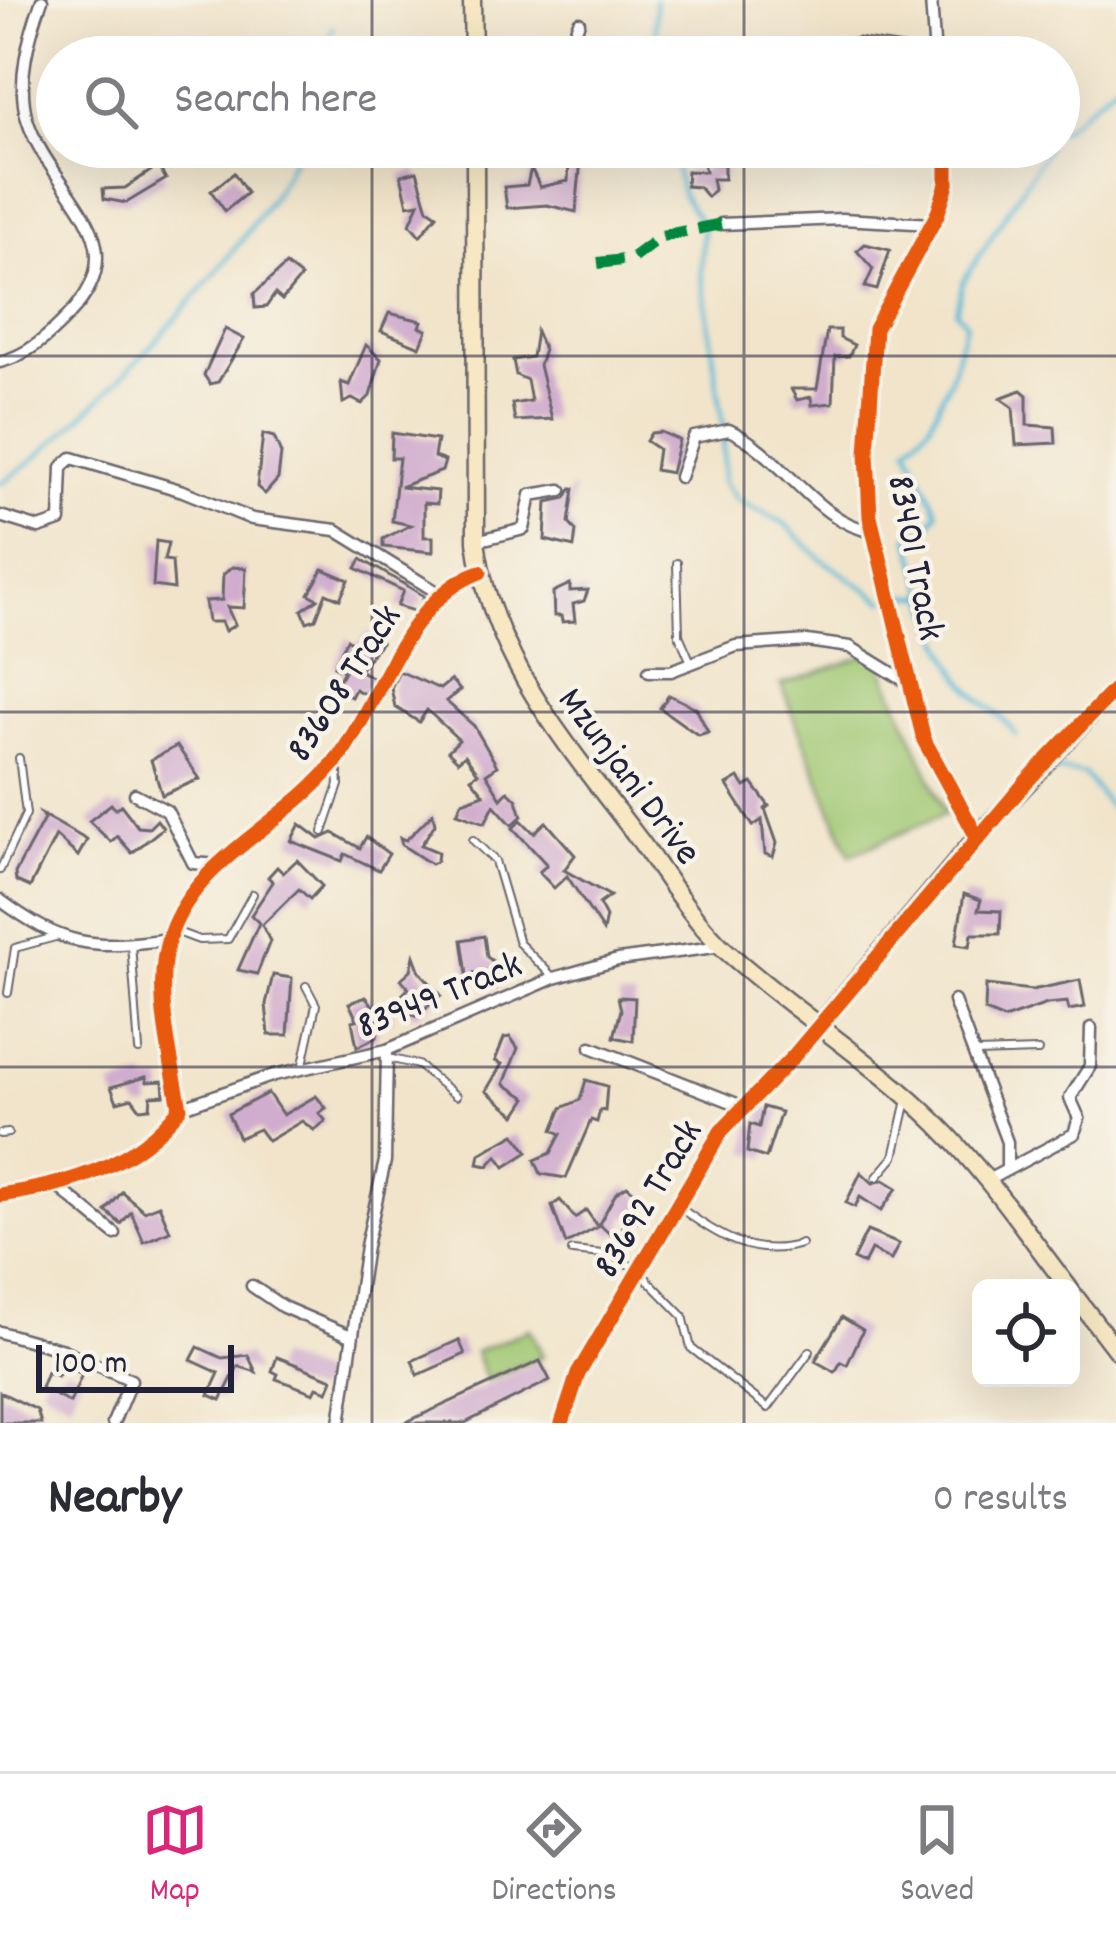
<!DOCTYPE html>
<html lang="en">
<head>
<meta charset="utf-8">
<style>
  :root { --surface:#fff; --page:#f2f2f3; --text:#2b2b33; --muted:#7c7c81; --line:#e1e1e2; --accent:#db2777 }
  body { margin:0; font-family:Dekko,sans-serif; background:var(--page); color:var(--text) }
  .controls { position:absolute; right:36px; bottom:36px; display:grid; overflow:hidden; border-radius:18px; box-shadow:0 12px 48px #0002 }
  .controls button { width:108px; height:108px; display:grid; place-items:center; padding:0; border:0; border-bottom:3px solid var(--line); background:var(--surface); color:var(--text); font:60px sans-serif }
  .scale { position:absolute; left:36px; bottom:30px; width:198px; box-sizing:border-box; padding-left:12px; border:6px solid #22223b; border-top:0; font-size:33px; line-height:42px; white-space:nowrap; color:#22223b; -webkit-text-stroke:9px #f7f3e8; paint-order:stroke }
  .list { margin:0; padding:0; list-style:none }
  h2 { display:flex; justify-content:space-between; align-items:center; height:156px; margin:0; padding:0 48px; font-size:51px }
  h2 small { font-size:39px; font-weight:400; color:var(--muted) }
  .icon { flex:none; width:66px; height:66px; fill:none; stroke:currentColor; stroke-width:2; stroke-linecap:round; stroke-linejoin:round }
  .map { position:relative; flex:none; width:1116px; height:1423px; overflow:hidden }
  .search { position:absolute; background:var(--surface); box-shadow:0 12px 48px #0002; left:36px; right:36px; top:36px; height:132px; display:flex; align-items:center; gap:30px; box-sizing:border-box; padding:0 42px; border-radius:66px; color:var(--muted); font-size:45px }
  .sheet { height:348px; background:var(--surface) }
  nav { display:flex; justify-content:space-around; align-items:center; box-sizing:border-box; height:168px; border-top:3px solid var(--line); background:var(--surface); font-size:33px; color:var(--muted) }
  nav a { display:grid; justify-items:center; gap:6px }
  nav .on { color:var(--accent) }
  .map>svg:first-child { display:block }
  .green { fill:#a1c873; stroke:#627557; stroke-width:3 }
  .lines { fill:none; stroke-linecap:round; stroke-linejoin:round }
  .stream { stroke:#5abad8; stroke-width:4.5 }
  .building { fill:#d0acce }
  .lane-casing { stroke:#6a666d; stroke-width:10 }
  .street-casing { stroke:#6a666d; stroke-width:15 }
  .secondary-casing { stroke:#6a666d; stroke-width:21 }
  .lane { stroke:#fff; stroke-width:6 }
  .street { stroke:#fff; stroke-width:10 }
  .secondary { stroke:#f7e8c3; stroke-width:16 }
  .quiet { stroke:#00873e; stroke-width:12; stroke-dasharray:24 12; stroke-linecap:butt }
  .cycleway-casing { stroke:#f7f3e8; stroke-width:22 }
  .cycleway { stroke:#e8590c; stroke-width:15 }
  .grid { fill:none; stroke:#22223b; stroke-width:3; stroke-opacity:0.55 }
  .labels { text-anchor:middle; stroke-width:9; stroke-linejoin:round; paint-order:stroke }
  .street-label { font-size:39px; fill:#22223b; stroke:#f7f3e8 }
</style>
</head>
<body>
<div class="map">
<svg width="1116" height="1423" viewBox="0 0 1116 1423">
  <rect width="100%" height="100%" fill="#f7f3e8"/>
  <filter id="ink" filterUnits="userSpaceOnUse"><feTurbulence type="fractalNoise" baseFrequency=".00833" numOctaves="2"/><feDisplacementMap in="SourceGraphic" scale="24" xChannelSelector="R" yChannelSelector="G"/><feConvolveMatrix kernelMatrix="1 2 1 2 8 2 1 2 1" color-interpolation-filters="sRGB"/></filter>
  <filter id="wash" filterUnits="userSpaceOnUse"><feTurbulence type="fractalNoise" baseFrequency=".004" numOctaves="4" result="noise"/><feDisplacementMap in="SourceGraphic" scale="48" xChannelSelector="R" yChannelSelector="G"/><feGaussianBlur stdDeviation="2.7" result="paint"/><feColorMatrix in="noise" values="0 0 0 0 0 0 0 0 0 0 0 0 0 0 0 0 0 1.4 0 .05"/><feComposite in="paint" operator="in"/></filter>
  <g filter="url(#wash)">
    <rect width="100%" height="100%" fill="#f1e4ca"/>
    <!-- green -->
    <g class="green">
      <path d="M876,652L946,814L850,855L781,685Z"/>
      <path d="M530,1329L543,1356L486,1380L475,1352Z"/>
    </g>
    <g class="lines">
      <!-- stream -->
      <g class="stream">
        <path d="M655,0L656,57"/>
        <path d="M324,57L333,28"/>
        <path d="M1059,132L1116,83"/>
        <path d="M670,147L682,194L703,226L701,270L724,430L723,482L737,500L784,523L821,559L884,601"/>
        <path d="M0,483C70,444 277,222 297,147"/>
        <path d="M903,596H927"/>
        <path d="M1016,735C1003,714 983,706 969,688C935,644 926,589 909,537L914,530L925,532L938,512L908,447L930,424L950,379L966,322L956,311L963,282L1048,147"/>
        <path d="M1045,769L1084,774L1116,816"/>
      </g>
    </g>
    <g id="blocks">
      <!-- building -->
      <g class="building">
        <path d="M570,148L582,149L576,212L547,205L507,208L504,187L527,185L531,168L540,187L568,181Z"/>
        <path d="M703,163L724,164V179H712L714,190L707,197L699,187L686,186L687,171L705,172Z"/>
        <path d="M158,166L166,179L126,203L104,199L103,189L125,188Z"/>
        <path d="M417,171L428,209L437,215L420,236L410,224L419,203L408,205L401,175Z"/>
        <path d="M234,173L247,193L225,211L211,191Z"/>
        <path d="M865,244L890,250L877,290L865,287L873,269L857,251Z"/>
        <path d="M286,265L301,277L282,300L275,294L266,307L255,308L254,294Z"/>
        <path d="M389,313L422,321L420,327L427,330L420,347L381,331Z"/>
        <path d="M225,329L244,339L218,382L210,384L204,375Z"/>
        <path d="M827,330H840V338L854,345L849,356L835,357L833,403L812,405L811,397L797,400L791,389H817Z"/>
        <path d="M536,331L544,350L539,365L552,419L515,421L512,404L531,401L527,380L516,375L513,360L532,357Z"/>
        <path d="M366,345L381,359L370,396L362,404L352,399L343,403L341,382L349,385Z"/>
        <path d="M1021,390L1027,395V425L1055,427L1056,443L1016,445L1013,407L1000,398Z"/>
        <path d="M661,432L679,440L671,473L655,470L658,449L646,441L651,433Z"/>
        <path d="M392,433L437,440L434,457L445,461L442,471L400,487L438,491L437,504L424,503V537H433V552L383,547V539L411,525L392,521L399,458H391Z"/>
        <path d="M263,434L274,437L281,454L278,479L265,494L257,487Z"/>
        <path d="M571,489H574L569,523L576,531L574,547L545,540L547,502L566,498Z"/>
        <path d="M156,541L168,543L164,560L172,561L174,589L153,586Z"/>
        <path d="M361,559L424,596L422,602L414,611L397,606L403,591L356,568Z"/>
        <path d="M232,567L246,568L244,608L227,607L235,625L225,631L221,622H208L205,601L222,600L223,575Z"/>
        <path d="M323,569L349,580L340,599L326,593L316,619L307,622L302,610L318,599L309,594Z"/>
        <path d="M570,584V591L588,590L584,601L573,604L575,621L562,622L561,616H554L553,592Z"/>
        <path d="M368,632L381,642L359,670L373,678L364,694L355,689L351,697L334,688L344,671L334,666L347,639L356,646Z"/>
        <path d="M399,671L440,689L451,680L460,690L446,701L474,726L497,766L486,774L501,798L508,791L517,800L522,816L512,825L494,805L485,823L457,813L462,802L484,794L471,778L478,773L465,755L458,761L448,751L459,740L427,710L419,722L395,707L391,688Z"/>
        <path d="M669,695L696,708L708,732L698,735L660,708Z"/>
        <path d="M177,746L200,779L162,795L151,760Z"/>
        <path d="M739,778L745,787L752,783L769,806L765,809L777,843L773,857L765,854L762,820L753,826L727,785Z"/>
        <path d="M111,804L115,809L121,805L138,827L149,828L157,820L163,828L132,853L117,836L111,842L89,821Z"/>
        <path d="M433,813L435,824L421,845L438,852L437,861L431,864L402,845L400,838L406,840Z"/>
        <path d="M41,814L87,840L78,856L56,836L30,887L16,881L15,873L44,819Z"/>
        <path d="M521,820L534,833L546,822L575,855L564,870L610,896L599,904L606,917L603,931L567,876L554,888L539,872L547,865L513,828Z"/>
        <path d="M300,824L320,839L333,833L360,848L366,837L389,854L379,870L345,854L342,861L291,841Z"/>
        <path d="M297,860L322,886L310,899L299,889L262,925L270,941L257,974L238,970L259,923L251,915L273,882L268,877L277,867L283,873Z"/>
        <path d="M964,894L981,900L978,910L1001,911L1000,934H972L970,946L956,944Z"/>
        <path d="M484,936L487,957L507,972L495,989L474,973L468,982L462,940Z"/>
        <path d="M414,956L420,972L441,995L416,1016L399,1004L411,1001L403,994L409,988L401,979L411,970Z"/>
        <path d="M273,975L292,978L288,1035H269L266,1004Z"/>
        <path d="M1080,980L1085,1007L1069,1010L1067,1002L1047,1004L1004,1019L985,1011L986,985L1032,990Z"/>
        <path d="M366,997L375,1008L390,1005L393,1021L378,1024L377,1037L357,1047L352,1021L357,1020L349,1003Z"/>
        <path d="M618,997L635,998L633,1041L614,1037L621,1010Z"/>
        <path d="M510,1037L518,1048L504,1084L527,1098L516,1115L486,1091L502,1064L495,1061L504,1038Z"/>
        <path d="M146,1077L147,1082L163,1081L164,1095L151,1096L150,1108L140,1109L132,1098L117,1102L111,1087Z"/>
        <path d="M586,1080L607,1086L605,1111L600,1110L597,1122L591,1120L566,1178L541,1174L535,1160L551,1153L561,1134L553,1130L562,1108L580,1100Z"/>
        <path d="M268,1093L283,1115L316,1096L326,1108L319,1113L326,1121L314,1130L302,1121L268,1141L259,1129L239,1138L228,1114Z"/>
        <path d="M763,1107L781,1112L766,1158L747,1152L750,1124L759,1127Z"/>
        <path d="M515,1134L528,1152L505,1167L497,1156L488,1166L478,1164L480,1154Z"/>
        <path d="M861,1172L873,1183L884,1180L897,1188L881,1211L860,1197L855,1207L846,1203Z"/>
        <path d="M627,1186L650,1206L637,1221L626,1214L622,1231L612,1236L599,1224L616,1193Z"/>
        <path d="M122,1192L144,1211L159,1205L170,1231L144,1242L131,1212L121,1224L106,1211Z"/>
        <path d="M560,1200L575,1218L586,1210L598,1227L566,1244L552,1206Z"/>
        <path d="M867,1231L899,1244L891,1260L871,1250L864,1264L853,1259Z"/>
        <path d="M842,1317L863,1330L847,1365L841,1362L835,1372L815,1361Z"/>
        <path d="M459,1340L465,1354L418,1375L412,1361Z"/>
        <path d="M198,1347L222,1358L248,1355L256,1372L238,1366L221,1400L209,1395L219,1373L191,1360Z"/>
        <path d="M277,1357L333,1379L328,1391L317,1387L314,1393L276,1379L278,1374L272,1371Z"/>
        <path d="M540,1361L550,1380L465,1423H404Z"/>
        <path d="M67,1368L82,1374L70,1403L41,1388L47,1372L57,1376Z"/>
        <path d="M0,1392L37,1410L41,1423H0Z"/>
      </g>
    </g>
  </g>
  <g filter="url(#ink)">
    <use href="#blocks" fill-opacity="0" stroke="#6a666d" stroke-width="3"/>
    <g class="lines">
      <defs>
        <g id="lane">
          <path d="M677,563L679,635L690,660"/>
          <path d="M323,832L339,785L337,760"/>
          <path d="M473,840L495,861L519,943L554,978"/>
          <path d="M0,870L26,814L19,758"/>
          <path d="M172,930L199,940L228,939L253,894"/>
          <path d="M131,944L139,1050"/>
          <path d="M8,993L15,948L55,937"/>
          <path d="M975,1053L1038,1051"/>
          <path d="M388,1058L418,1065L456,1096"/>
          <path d="M302,1069L316,1005L306,986"/>
          <path d="M0,1134L8,1133"/>
          <path d="M877,1177L894,1157L907,1100"/>
          <path d="M679,1207C716,1235 754,1259 801,1244"/>
          <path d="M572,1251L613,1255L639,1271L683,1316L691,1348L768,1408L810,1351"/>
        </g>
        <g id="street">
          <path d="M931,0L935,57"/>
          <path d="M749,47L786,57"/>
          <path d="M564,57L579,22"/>
          <path d="M821,57L857,44L935,56"/>
          <path d="M947,147V184L937,215L875,329L867,453L870,517L924,740L977,837"/>
          <path d="M721,224L842,219L932,224"/>
          <path d="M0,362C28,355 49,336 69,315C143,238 50,194 27,119C16,81 29,36 42,0"/>
          <path d="M680,477L694,437L729,430C784,455 814,522 874,532"/>
          <path d="M0,516L39,528L60,521L62,467L72,458L183,491L252,519L336,530L440,594"/>
          <path d="M476,541L524,529L531,495L561,490"/>
          <path d="M649,671H671L736,646L807,641L850,647L910,684"/>
          <path d="M135,794L167,811L193,863L219,865"/>
          <path d="M0,900C63,946 91,950 168,939"/>
          <path d="M954,1001L1007,1142V1169"/>
          <path d="M591,1047L742,1106"/>
          <path d="M180,1108L274,1075L387,1050L554,978L618,960L722,946"/>
          <path d="M988,1180L1074,1134L1079,1118L1070,1098L1090,1066L1091,1028"/>
          <path d="M58,1187L115,1234"/>
          <path d="M0,1195C70,1185 135,1166 180,1108C171,1056 152,987 170,935C198,854 291,823 339,757C382,697 406,599 480,572"/>
          <path d="M252,1286L283,1307L351,1336"/>
          <path d="M0,1332L63,1350L131,1380L113,1423"/>
          <path d="M340,1423L366,1246L385,1161L387,1050"/>
          <path d="M562,1423L578,1374L722,1130L817,1028"/>
        </g>
        <g id="secondary">
          <path d="M472,0L473,57"/>
          <path d="M475,147L476,541C491,661 571,749 641,842C667,878 692,919 725,950C793,1011 872,1060 937,1124C987,1174 1026,1232 1069,1288"/>
          <path d="M817,1028L977,837L1116,688"/>
          <path d="M1071,1291L1116,1350"/>
        </g>
      </defs>
      <!-- lane casing -->
      <use href="#lane" class="lane-casing"/>
      <!-- street casing -->
      <use href="#street" class="street-casing"/>
      <!-- secondary casing -->
      <use href="#secondary" class="secondary-casing"/>
      <!-- lane -->
      <use href="#lane" class="lane"/>
      <!-- street -->
      <use href="#street" class="street"/>
      <!-- secondary -->
      <use href="#secondary" class="secondary"/>
      <!-- quiet -->
      <path class="quiet" d="M598,263L631,259L662,236L721,224"/>
      <defs>
        <g id="cycleway">
          <path d="M947,147V184L937,215L875,329L867,453L870,517L924,740L977,837"/>
          <path d="M0,1195C70,1185 135,1166 180,1108C171,1056 152,987 170,935C198,854 291,823 339,757C382,697 406,599 480,572"/>
          <path d="M562,1423L578,1374L722,1130L793,1057L1026,782L1116,688"/>
        </g>
      </defs>
      <!-- cycleway casing -->
      <use href="#cycleway" class="cycleway-casing"/>
      <!-- cycleway -->
      <use href="#cycleway" class="cycleway"/>
    </g>
  </g>
  <!-- grid -->
  <path class="grid" d="M372,0V57M744,0V57M372,147V1423M744,147V1423M0,356H1116M0,712H1116M0,1067H1116"/>
  <g class="labels">
    <!-- street labels -->
    <g class="street-label">
      <text transform="translate(919 557) rotate(79)" y="14">83401 Track</text>
      <text transform="translate(341 681) rotate(-57)" y="14">83608 Track</text>
      <text transform="translate(632 774) rotate(53)" y="14">Mzunjani Drive</text>
      <text transform="translate(438 992) rotate(-22)" y="14">83949 Track</text>
      <text transform="translate(645 1197) rotate(-59)" y="14">83692 Track</text>
    </g>
  </g>
</svg>
<div class="controls">
<button><svg class="icon" aria-label="locate" viewBox="0 0 24 24"><circle cx="12" cy="12" r="6"/><path d="M12 2v4M12 18v4M2 12h4M18 12h4"/></svg></button>
</div>
<div class="scale">100 m</div>
<div class="search"><svg class="icon" aria-label="search" viewBox="0 0 24 24"><circle cx="10" cy="10" r="6"/><path d="M15 15l6 6"/></svg>Search here</div>
</div>
<section class="sheet">
<h2>Nearby<small>0 results</small></h2>
<ul class="list">
</ul>
</section>
<nav>
<a class="on"><svg class="icon" aria-label="map" viewBox="0 0 24 24"><path d="M3 6l6-2 6 2 6-2v14l-6 2-6-2-6 2zM9 4v14M15 6v14"/></svg>Map</a>
<a><svg class="icon" aria-label="directions" viewBox="0 0 24 24"><path d="M12 3l9 9-9 9-9-9zM9 14v-3h6M13 9l2 2-2 2"/></svg>Directions</a>
<a><svg class="icon" aria-label="saved" viewBox="0 0 24 24"><path d="M7 4h10v16l-5-4-5 4z"/></svg>Saved</a>
</nav>
</body>
</html>
